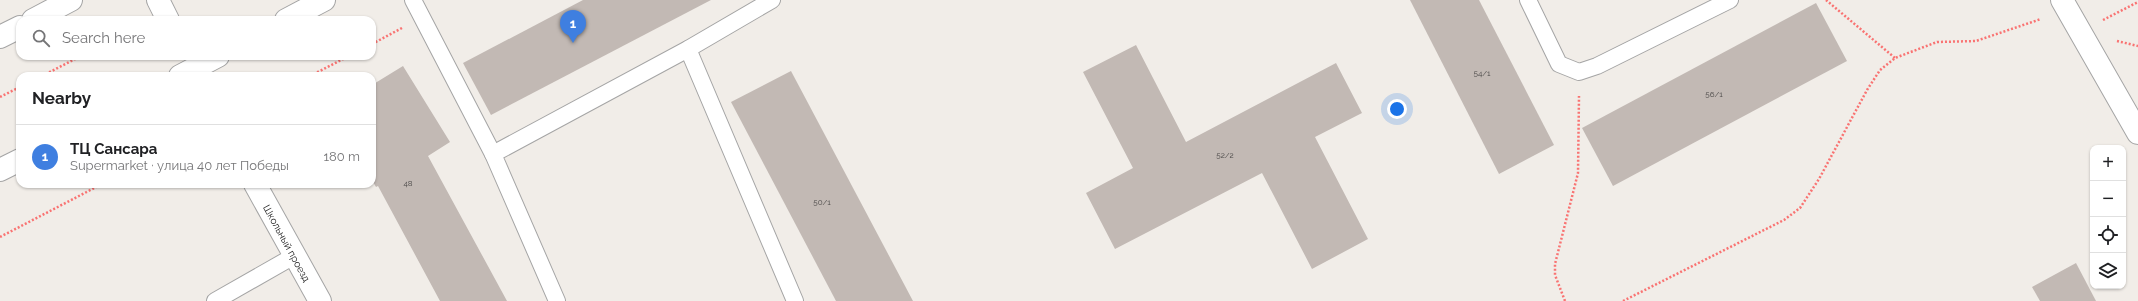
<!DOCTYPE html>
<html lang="en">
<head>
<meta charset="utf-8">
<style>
  :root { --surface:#fff; --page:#f2f2f2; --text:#202124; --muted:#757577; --line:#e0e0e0; --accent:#1a73e8 }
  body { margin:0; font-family:Raleway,sans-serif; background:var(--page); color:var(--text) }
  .controls { position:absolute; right:12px; bottom:12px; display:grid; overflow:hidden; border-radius:8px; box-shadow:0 1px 3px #0004 }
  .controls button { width:36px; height:36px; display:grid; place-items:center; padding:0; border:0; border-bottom:1px solid var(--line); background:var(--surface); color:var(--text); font:20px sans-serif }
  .you { position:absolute; left:1397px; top:109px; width:14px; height:14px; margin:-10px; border:3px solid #fff; border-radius:50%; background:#1a73e8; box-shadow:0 0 0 6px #1a73e833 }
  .badge { display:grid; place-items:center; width:26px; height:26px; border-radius:50%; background:var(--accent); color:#fff; font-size:13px; font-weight:700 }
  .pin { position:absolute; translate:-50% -33px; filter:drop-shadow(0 1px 2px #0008) }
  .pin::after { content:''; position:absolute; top:21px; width:14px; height:12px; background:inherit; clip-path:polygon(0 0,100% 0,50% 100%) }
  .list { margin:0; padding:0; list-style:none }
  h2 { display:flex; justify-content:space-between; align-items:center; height:52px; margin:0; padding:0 16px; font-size:17px }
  h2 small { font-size:13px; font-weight:400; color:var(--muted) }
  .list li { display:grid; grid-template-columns:26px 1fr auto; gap:12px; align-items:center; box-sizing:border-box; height:64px; padding:0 16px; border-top:1px solid var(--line) }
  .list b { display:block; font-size:15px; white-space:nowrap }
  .list p { margin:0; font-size:13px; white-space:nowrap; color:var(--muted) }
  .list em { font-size:13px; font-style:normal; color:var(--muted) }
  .icon { flex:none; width:22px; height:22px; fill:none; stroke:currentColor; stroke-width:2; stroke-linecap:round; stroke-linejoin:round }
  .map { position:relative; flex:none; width:2138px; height:301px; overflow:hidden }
  .search { position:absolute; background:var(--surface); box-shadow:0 1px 3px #0004; left:16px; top:16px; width:360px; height:44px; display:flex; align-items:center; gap:10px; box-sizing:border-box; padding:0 14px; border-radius:12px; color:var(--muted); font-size:15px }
  .panel { position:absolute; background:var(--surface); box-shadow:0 1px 3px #0004; left:16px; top:72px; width:360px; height:116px; border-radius:12px }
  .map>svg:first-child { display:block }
  .building { fill:#c2b9b4 }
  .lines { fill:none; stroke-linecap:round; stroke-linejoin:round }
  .lane-casing { stroke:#a5a5a5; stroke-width:18 }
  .street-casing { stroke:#a5a5a5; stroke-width:24 }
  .path { stroke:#f97372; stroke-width:2.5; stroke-dasharray:2 2; stroke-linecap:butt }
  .lane { stroke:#fff; stroke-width:16 }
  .street { stroke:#fff; stroke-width:22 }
  .labels { text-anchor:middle; stroke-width:3.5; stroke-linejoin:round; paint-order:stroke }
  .number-label { font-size:8px; fill:#494746 }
  .street-label { font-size:10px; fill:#212121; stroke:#fff }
</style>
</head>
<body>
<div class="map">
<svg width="2138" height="301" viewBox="0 0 2138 301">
  <rect width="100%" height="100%" fill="#f1ede8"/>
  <!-- building -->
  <g class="building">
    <path d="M583,0H711L491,115L463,63Z"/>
    <path d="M1410,0H1479L1554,145L1499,174Z"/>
    <path d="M1816,3L1847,61L1613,186L1582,128Z"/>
    <path d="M1136,45L1186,142L1336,63L1362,113L1315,137L1368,239L1312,269L1262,173L1115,249L1086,193L1133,168L1083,72Z"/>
    <path d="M403,66L450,142L428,156L507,301H440L378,186L376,187L372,180V85Z"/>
    <path d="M791,71L913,301H836L731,102Z"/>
    <path d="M2076,263L2096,301H2040L2032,287Z"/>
  </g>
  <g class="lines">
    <defs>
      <g id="lane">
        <path d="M413,0L493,154"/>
        <path d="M1528,0L1559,64L1579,72L1597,66L1730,0"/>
        <path d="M688,49L795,301"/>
        <path d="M215,301L294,256"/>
        <path d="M557,301L493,154L688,49L772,0"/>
      </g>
      <g id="street">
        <path d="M158,0L168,20"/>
        <path d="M2062,0L2138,133"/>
        <path d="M33,20L71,0"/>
        <path d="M286,20L324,0"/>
        <path d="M0,37L20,27"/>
        <path d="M180,76L218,56"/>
        <path d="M0,170L20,160"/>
        <path d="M255,184L320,301"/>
      </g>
    </defs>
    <!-- lane casing -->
    <use href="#lane" class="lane-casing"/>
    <!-- street casing -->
    <use href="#street" class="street-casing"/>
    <!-- path -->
    <g class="path">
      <path d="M1826,0L1895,58"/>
      <path d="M2103,20L2138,2"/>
      <path d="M2117,41L2138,46"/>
      <path d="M372,44L402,28"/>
      <path d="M42,76L81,56"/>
      <path d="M310,76L349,56"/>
      <path d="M0,97L20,87"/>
      <path d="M0,237L102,184"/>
      <path d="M1565,301L1555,275V264L1578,173L1579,96"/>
      <path d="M1623,301L1784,220L1800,208L1819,179L1867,90L1880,70L1895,58L1937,42L1976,41L2041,19"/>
    </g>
    <!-- lane -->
    <use href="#lane" class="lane"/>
    <!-- street -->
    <use href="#street" class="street"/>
  </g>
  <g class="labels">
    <!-- number labels -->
    <g class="number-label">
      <text x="1482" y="76">54/1</text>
      <text x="1714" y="97">56/1</text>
      <text x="1225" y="158">52/2</text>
      <text x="408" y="186">48</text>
      <text x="822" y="205">50/1</text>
    </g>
    <!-- street labels -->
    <g class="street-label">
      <text transform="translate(287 243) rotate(61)" y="4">Школьный проезд</text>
    </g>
  </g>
</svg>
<div class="controls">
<button>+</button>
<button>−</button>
<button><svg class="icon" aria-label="locate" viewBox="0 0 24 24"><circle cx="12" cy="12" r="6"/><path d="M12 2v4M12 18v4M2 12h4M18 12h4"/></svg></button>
<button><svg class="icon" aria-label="layers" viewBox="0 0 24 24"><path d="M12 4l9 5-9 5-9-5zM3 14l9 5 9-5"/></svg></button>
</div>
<div class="you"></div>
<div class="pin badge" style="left:573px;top:43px;background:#3f7fe0">1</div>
<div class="search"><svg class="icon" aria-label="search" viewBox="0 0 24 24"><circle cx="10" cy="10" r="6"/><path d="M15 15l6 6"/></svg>Search here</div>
<section class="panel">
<h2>Nearby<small></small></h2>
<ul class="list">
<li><span class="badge" style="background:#3f7fe0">1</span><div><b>ТЦ Сансара</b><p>Supermarket · улица 40 лет Победы</p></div><em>180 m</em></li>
</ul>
</section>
</div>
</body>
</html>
